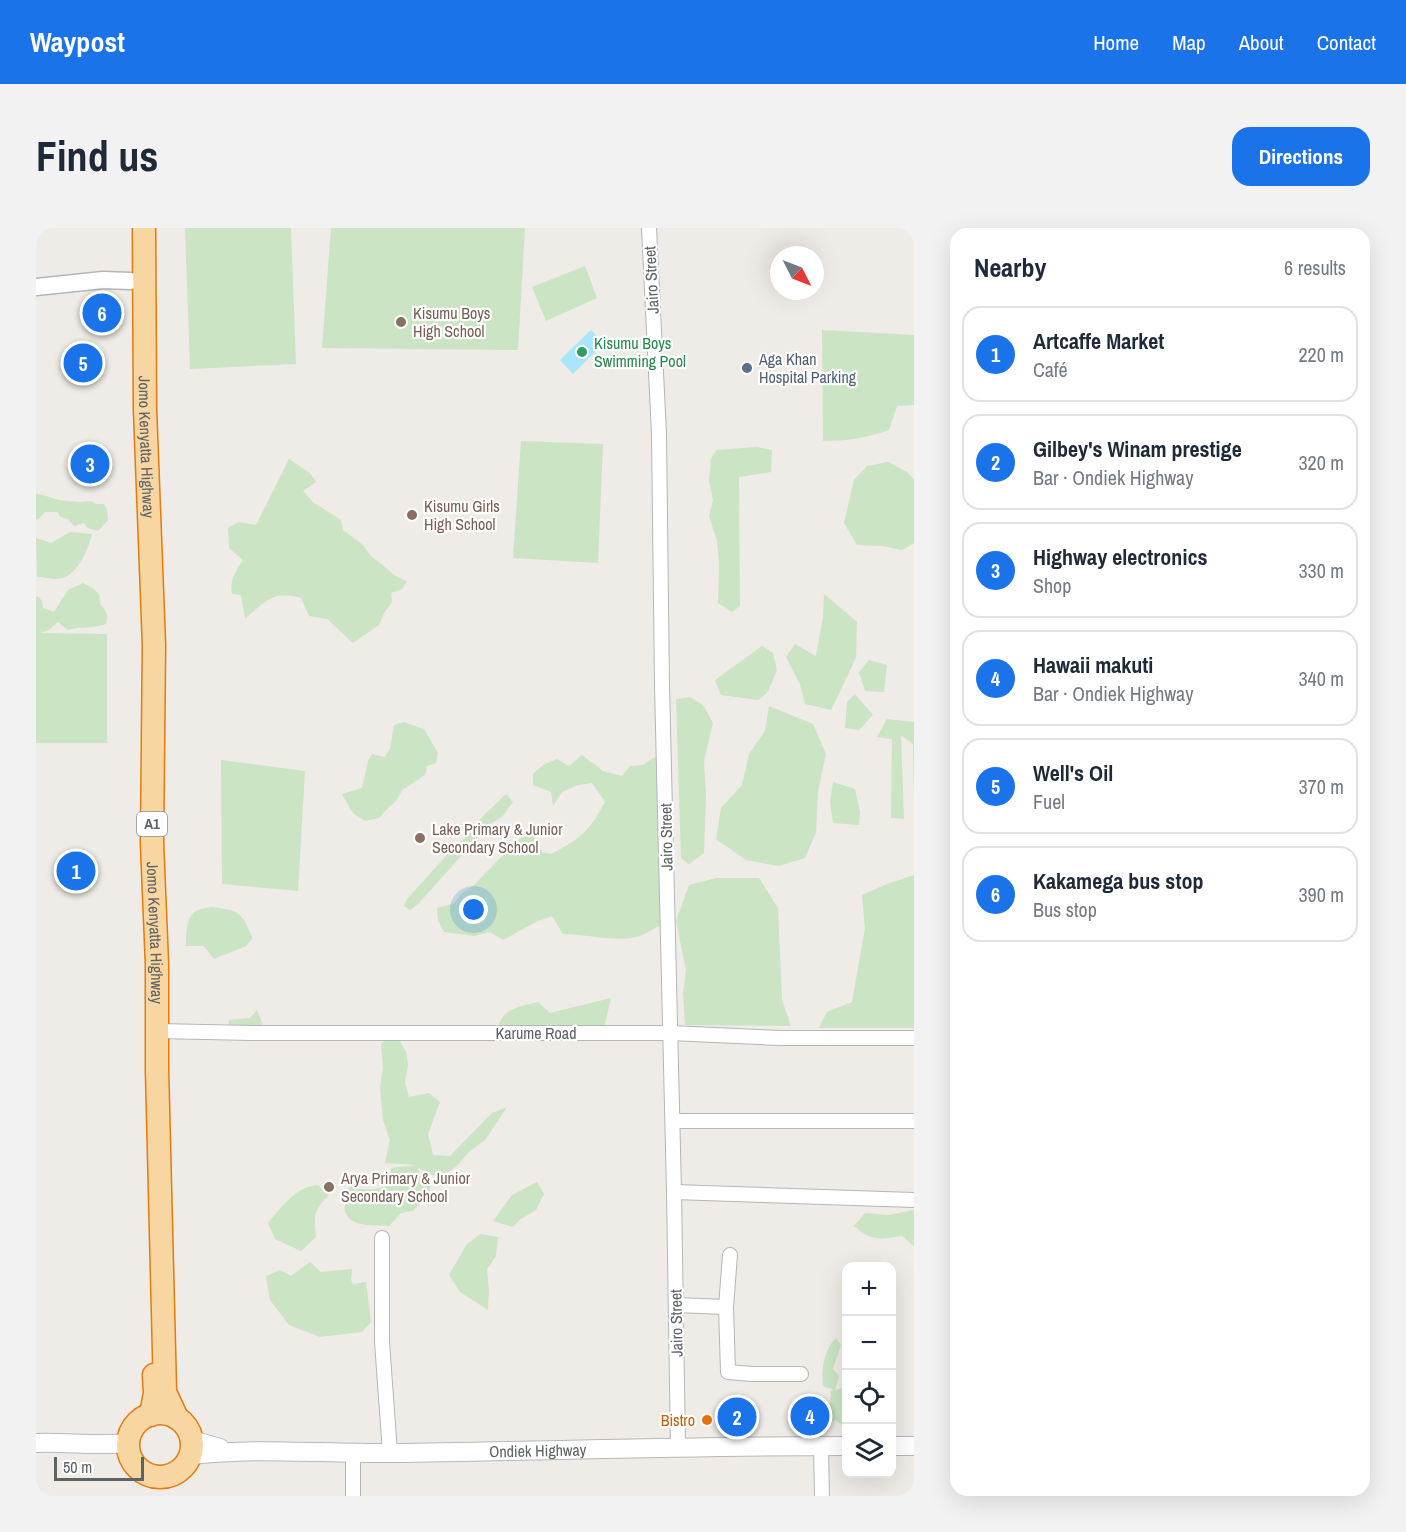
<!DOCTYPE html>
<html lang="en">
<head>
<meta charset="utf-8">
<style>
  :root { --surface:#fff; --page:#f2f2f3; --text:#1f2937; --muted:#747a83; --line:#e0e1e3; --accent:#1a73e8 }
  body { margin:0; font-family:"Archivo Narrow",sans-serif; background:var(--page); color:var(--text) }
  .controls { position:absolute; right:18px; bottom:18px; display:grid; overflow:hidden; border-radius:12px; box-shadow:0 6px 24px #0002 }
  .controls button { width:54px; height:54px; display:grid; place-items:center; padding:0; border:0; border-bottom:2px solid var(--line); background:var(--surface); color:var(--text); font:30px sans-serif }
  .compass { position:absolute; left:734px; top:18px; width:54px; height:54px; border-radius:50%; background:var(--surface); box-shadow:0 6px 24px #0002; rotate:132deg }
  .scale { position:absolute; left:18px; bottom:15px; width:90px; box-sizing:border-box; padding-left:6px; border:3px solid #5d6265; border-top:0; font-size:16px; line-height:21px; white-space:nowrap; color:#5d6265; -webkit-text-stroke:4px #fff; paint-order:stroke }
  .you { position:absolute; left:438px; top:682px; width:21px; height:21px; margin:-15px; border:4px solid #fff; border-radius:50%; background:#1a73e8; box-shadow:0 0 0 9px #1a73e833 }
  .badge { display:grid; place-items:center; width:39px; height:39px; border-radius:50%; background:var(--accent); color:#fff; font-size:20px; font-weight:700 }
  .pin { position:absolute; translate:-50% -50%; border:3px solid #fff; box-shadow:0 2px 6px #0006 }
  .list { margin:0; padding:0; list-style:none }
  h2 { display:flex; justify-content:space-between; align-items:center; height:78px; margin:0; padding:0 24px; font-size:26px }
  h2 small { font-size:20px; font-weight:400; color:var(--muted) }
  .list li { display:grid; grid-template-columns:39px 1fr auto; gap:18px; align-items:center; box-sizing:border-box; height:96px; margin:0 12px 12px; padding:0 12px; border:2px solid var(--line); border-radius:18px }
  .list b { display:block; font-size:22px; white-space:nowrap }
  .list p { margin:0; font-size:20px; white-space:nowrap; color:var(--muted) }
  .list em { font-size:20px; font-style:normal; color:var(--muted) }
  .icon { flex:none; width:33px; height:33px; fill:none; stroke:currentColor; stroke-width:2; stroke-linecap:round; stroke-linejoin:round }
  .map { position:relative; flex:none; width:878px; height:1268px; overflow:hidden; border-radius:18px }
  header { display:flex; align-items:center; gap:36px; box-sizing:border-box; height:84px; padding:0 30px; background:var(--accent); color:#fff }
  header strong { font-size:28px }
  nav { display:flex; gap:33px; margin-inline-start:auto; font-size:21px }
  .intro { display:flex; align-items:center; justify-content:space-between; box-sizing:border-box; height:144px; padding:0 36px }
  h1 { margin:0; font-size:42px }
  .button { padding:15px 27px; border-radius:18px; background:var(--accent); color:#fff; font-size:21px; font-weight:700 }
  main { display:flex; gap:36px; padding:0 36px }
  aside { flex:1; background:var(--surface); border-radius:18px; box-shadow:0 6px 24px #0002 }
  .map>svg:first-child { display:block }
  .green { fill:#cae4c4 }
  .water { fill:#aae6fa }
  .lines { fill:none; stroke-linecap:round; stroke-linejoin:round }
  .minor-casing { stroke:#b3b7b9; stroke-width:16 }
  .tertiary-casing { stroke:#b3b7b9; stroke-width:19 }
  .secondary-casing { stroke:#b4b9bc; stroke-width:20 }
  .trunk-casing { stroke:#e67a0e; stroke-width:25 }
  .minor { stroke:#fff; stroke-width:14 }
  .tertiary { stroke:#fff; stroke-width:16 }
  .secondary { stroke:#fff; stroke-width:18 }
  .trunk { stroke:#f8d6a2; stroke-width:22 }
  .education-dot { fill:#8d6e63; stroke:#fff; stroke-width:2 }
  .leisure-dot { fill:#2e9e5b; stroke:#fff; stroke-width:2 }
  .service-dot { fill:#5c6f8a; stroke:#fff; stroke-width:2 }
  .food-dot { fill:#e8710a; stroke:#fff; stroke-width:2 }
  .labels { text-anchor:middle; stroke-width:4.5; stroke-linejoin:round; paint-order:stroke }
  .shield { fill:#fff; stroke:#8e9193; stroke-width:1.5 }
  .shield-label { font-size:15px; font-weight:bold; fill:#5d6265 }
  .street-label { font-size:16px; fill:#5d6265; stroke:#fff }
  .education-label { font-size:16px; fill:#785e54; stroke:#fff; text-anchor:start }
  .leisure-label { font-size:16px; fill:#27864d; stroke:#fff; text-anchor:start }
  .service-label { font-size:16px; fill:#4e5e75; stroke:#fff; text-anchor:start }
  .food-label { font-size:16px; fill:#c56008; stroke:#fff; text-anchor:end }
</style>
</head>
<body>
<header>
<strong>Waypost</strong>
<nav><a>Home</a><a>Map</a><a>About</a><a>Contact</a></nav>
</header>
<div class="intro"><h1>Find us</h1><a class="button">Directions</a></div>
<main>
<div class="map">
<svg width="878" height="1268" viewBox="0 0 878 1268">
  <rect width="100%" height="100%" fill="#efebe6"/>
  <!-- green -->
  <g class="green">
    <path d="M149,0H255L260,136L154,141Z"/>
    <path d="M295,0H489L482,122L286,120Z"/>
    <path d="M549,38L561,70L510,93L496,59Z"/>
    <path d="M786,102L878,107V177L861,178L853,202C831,210 810,213 787,213Z"/>
    <path d="M485,213L567,216L562,335L477,330Z"/>
    <path d="M721,219L736,222L735,244L703,249L704,378L696,384L682,375L683,336L681,313L673,288L677,272L673,253L675,231L680,222Z"/>
    <path d="M253,231L274,245L280,254L267,263L278,275L305,292L307,302L327,317L335,328L361,349L371,353L366,361L355,365L356,374L348,385L343,397L317,415L291,391L273,388L265,370C237,362 230,373 209,391L205,367L196,366C193,353 200,343 207,332L193,320L192,300L202,294L220,297Z"/>
    <path d="M852,234L871,244L878,252V315L866,322L846,318L821,317L808,295L818,252L831,238Z"/>
    <path d="M0,265L23,272L42,274L55,273L60,276H68L71,281L72,292L62,303L52,300L48,295L38,298L32,291L24,289L22,284H9L2,292L0,291Z"/>
    <path d="M34,304L56,306C52,322 41,350 21,351C14,351 8,349 1,349L0,310L15,315Z"/>
    <path d="M47,355C57,360 66,364 64,376C70,383 73,387 70,396C57,401 46,398 32,402L22,394L13,402L4,405L71,406V515H0V369L2,368L6,373L7,380L18,384L32,362Z"/>
    <path d="M788,366L821,394L820,430L795,482L769,476L764,456L750,429L759,416L780,428L787,389Z"/>
    <path d="M726,418L737,425L741,442L732,464L722,472L685,467L679,452Z"/>
    <path d="M833,432L851,437L848,464L829,463L823,444Z"/>
    <path d="M819,466L837,487L823,502L809,500L811,474Z"/>
    <path d="M654,469L667,477L677,495L668,533L670,569L668,625L653,636L645,630L640,471Z"/>
    <path d="M733,478L777,496L790,526L782,563L780,605L769,630L742,638L710,632L680,611L685,580L706,557L713,526L729,503Z"/>
    <path d="M851,491L878,494V569L877,516L865,507L868,591L855,590L856,511L841,509Z"/>
    <path d="M368,494L388,501L402,525L400,535L391,538L389,547L366,562L361,572L351,581L343,590L329,593L317,585L306,566L326,560L332,533L336,526L349,529L354,520L358,497Z"/>
    <path d="M546,527L567,543L586,548L594,538L607,537L620,528L623,550L627,696C618,700 609,707 600,709C578,714 550,706 527,706L516,688L500,694L467,712L454,704L438,708L408,704L402,692L401,680L419,675C425,663 430,664 439,656C458,637 476,617 496,599L498,609L506,624L515,626C544,611 553,604 569,574L556,555L542,557L526,564L517,578L515,564L497,557V546L507,537L521,531L533,538Z"/>
    <path d="M185,532L269,543L262,663L186,656Z"/>
    <path d="M797,554L819,561L824,584L823,597L797,595L794,574Z"/>
    <path d="M470,566L477,574L466,589L454,596L382,676L374,682L368,678L372,670L418,619L442,599L444,591Z"/>
    <path d="M878,647V800H783L791,784L816,774L829,700L826,667L851,656Z"/>
    <path d="M680,650H723L742,680L746,772L755,798L649,797L647,765L650,742L640,693L653,657Z"/>
    <path d="M175,679C205,683 204,683 217,710L210,718L178,731L168,718H150C150,708 150,689 160,683C163,681 171,680 175,679Z"/>
    <path d="M575,770L568,800L485,811L457,812C466,782 472,781 502,774L514,785Z"/>
    <path d="M221,782L227,797L220,803L192,801L193,792L214,790Z"/>
    <path d="M359,805L370,824L372,837L369,855L373,869L393,865L404,874L392,906L397,927L414,928L456,885L471,879L449,912L434,923L421,938L404,949L390,945L382,939L385,951L395,959L389,970L377,983L365,985L353,998C336,997 305,1000 309,975C310,968 314,964 313,957C327,964 340,962 354,957L355,940L380,937L349,935L354,912L347,892L344,859L347,840L345,816Z"/>
    <path d="M501,954L508,966L500,982L485,991L477,999L457,993L476,967Z"/>
    <path d="M282,957L293,967C277,983 278,987 280,1009L265,1023L239,1011L232,995C245,980 260,958 282,957Z"/>
    <path d="M878,982V1018L866,1008C843,1011 836,1014 818,998L829,985L852,987Z"/>
    <path d="M445,1006L462,1009L460,1028L451,1041L453,1063L452,1082L424,1064L413,1047L431,1016Z"/>
    <path d="M274,1034L285,1044L316,1041L315,1052L317,1056L330,1054L335,1094L326,1104L284,1109L253,1097L234,1072L230,1048L244,1042L255,1048Z"/>
    <path d="M800,1110L805,1117L797,1141L803,1148L799,1162L810,1159V1200L799,1192L785,1195L779,1177H794L795,1163L798,1162L787,1158C785,1142 788,1121 800,1110Z"/>
  </g>
  <!-- water -->
  <path class="water" d="M555,102L568,115L537,146L524,132Z"/>
  <g class="lines">
    <defs>
      <g id="minor">
        <path d="M613,0L623,206L626,457L638,964L642,1219"/>
        <path d="M122,803L215,805H635L745,810H878"/>
        <path d="M637,893H878"/>
        <path d="M638,964L878,972"/>
        <path d="M346,1010V1114L354,1225"/>
        <path d="M694,1027L690,1079L692,1144L717,1146H765"/>
        <path d="M640,1077L690,1079"/>
        <path d="M785,1218L786,1268"/>
        <path d="M317,1268V1225"/>
      </g>
      <path id="tertiary" d="M0,59L67,52L95,53"/>
      <g id="secondary">
        <path d="M156,1212L184,1220"/>
        <path d="M0,1215C31,1214 61,1218 92,1215"/>
        <path d="M856,1218H878"/>
        <path id="s1" d="M156,1227C223,1219 289,1226 356,1225C507,1223 659,1218 810,1218"/>
      </g>
      <g id="trunk">
        <path id="s2" d="M108,0L109,181L118,417L116,615L121,736V841L129,1164L141,1190"/>
        <circle cx="124" cy="1217" r="32"/>
        <path d="M115,1187L119,1165L118,1147"/>
      </g>
    </defs>
    <!-- minor casing -->
    <use href="#minor" class="minor-casing"/>
    <!-- tertiary casing -->
    <use href="#tertiary" class="tertiary-casing"/>
    <!-- secondary casing -->
    <use href="#secondary" class="secondary-casing"/>
    <!-- trunk casing -->
    <use href="#trunk" class="trunk-casing"/>
    <!-- minor -->
    <use href="#minor" class="minor"/>
    <!-- tertiary -->
    <use href="#tertiary" class="tertiary"/>
    <!-- secondary -->
    <use href="#secondary" class="secondary"/>
    <!-- trunk -->
    <use href="#trunk" class="trunk"/>
  </g>
  <!-- markers -->
  <g class="education-dot">
    <circle cx="365" cy="94" r="6"/>
    <circle cx="376" cy="287" r="6"/>
    <circle cx="384" cy="610" r="6"/>
    <circle cx="293" cy="959" r="6"/>
  </g>
  <circle class="leisure-dot" cx="546" cy="124" r="6"/>
  <circle class="service-dot" cx="711" cy="140" r="6"/>
  <circle class="food-dot" cx="671" cy="1192" r="6"/>
  <g class="labels">
    <!-- shield labels -->
    <rect class="shield" x="101" y="584" width="30" height="24" rx="4.5"/>
    <g class="shield-label">
      <text x="116" y="601">A1</text>
    </g>
    <!-- street labels -->
    <g class="street-label">
      <text transform="translate(615 52) rotate(-93)" y="6">Jairo Street</text>
      <text dy="6" stroke="none"><textPath href="#s2" startOffset="219">Jomo Kenyatta Highway</textPath></text>
      <text transform="translate(630 609) rotate(-91)" y="6">Jairo Street</text>
      <text dy="6" stroke="none"><textPath href="#s2" startOffset="705">Jomo Kenyatta Highway</textPath></text>
      <text x="500" y="811">Karume Road</text>
      <text transform="translate(640 1095) rotate(-91)" y="6">Jairo Street</text>
      <text dy="6" stroke="none"><textPath href="#s1" startOffset="346">Ondiek Highway</textPath></text>
    </g>
    <!-- education labels -->
    <g class="education-label">
      <text x="377" y="91">Kisumu Boys<tspan x="377" dy="18">High School</tspan></text>
      <text x="388" y="284">Kisumu Girls<tspan x="388" dy="18">High School</tspan></text>
      <text x="396" y="607">Lake Primary &amp; Junior<tspan x="396" dy="18">Secondary School</tspan></text>
      <text x="305" y="956">Arya Primary &amp; Junior<tspan x="305" dy="18">Secondary School</tspan></text>
    </g>
    <!-- leisure labels -->
    <g class="leisure-label">
      <text x="558" y="121">Kisumu Boys<tspan x="558" dy="18">Swimming Pool</tspan></text>
    </g>
    <!-- service labels -->
    <g class="service-label">
      <text x="723" y="137">Aga Khan<tspan x="723" dy="18">Hospital Parking</tspan></text>
    </g>
    <!-- food labels -->
    <g class="food-label">
      <text x="659" y="1198">Bistro</text>
    </g>
  </g>
</svg>
<div class="controls">
<button>+</button>
<button>−</button>
<button><svg class="icon" aria-label="locate" viewBox="0 0 24 24"><circle cx="12" cy="12" r="6"/><path d="M12 2v4M12 18v4M2 12h4M18 12h4"/></svg></button>
<button><svg class="icon" aria-label="layers" viewBox="0 0 24 24"><path d="M12 4l9 5-9 5-9-5zM3 14l9 5 9-5"/></svg></button>
</div>
<svg class="compass" viewBox="-18 -18 36 36"><path d="M0-13l5 13h-10z" fill="#e53935"/><path d="M0 13l5-13h-10z" fill="#747a83"/></svg>
<div class="scale">50 m</div>
<div class="you"></div>
<div class="pin badge" style="left:40px;top:643px">1</div>
<div class="pin badge" style="left:701px;top:1189px">2</div>
<div class="pin badge" style="left:54px;top:236px">3</div>
<div class="pin badge" style="left:774px;top:1188px">4</div>
<div class="pin badge" style="left:47px;top:135px">5</div>
<div class="pin badge" style="left:66px;top:85px">6</div>
</div>
<aside>
<h2>Nearby<small>6 results</small></h2>
<ul class="list">
<li><span class="badge">1</span><div><b>Artcaffe Market</b><p>Café</p></div><em>220 m</em></li>
<li><span class="badge">2</span><div><b>Gilbey's Winam prestige</b><p>Bar · Ondiek Highway</p></div><em>320 m</em></li>
<li><span class="badge">3</span><div><b>Highway electronics</b><p>Shop</p></div><em>330 m</em></li>
<li><span class="badge">4</span><div><b>Hawaii makuti</b><p>Bar · Ondiek Highway</p></div><em>340 m</em></li>
<li><span class="badge">5</span><div><b>Well's Oil</b><p>Fuel</p></div><em>370 m</em></li>
<li><span class="badge">6</span><div><b>Kakamega bus stop</b><p>Bus stop</p></div><em>390 m</em></li>
</ul>
</aside>
</main>
</body>
</html>
